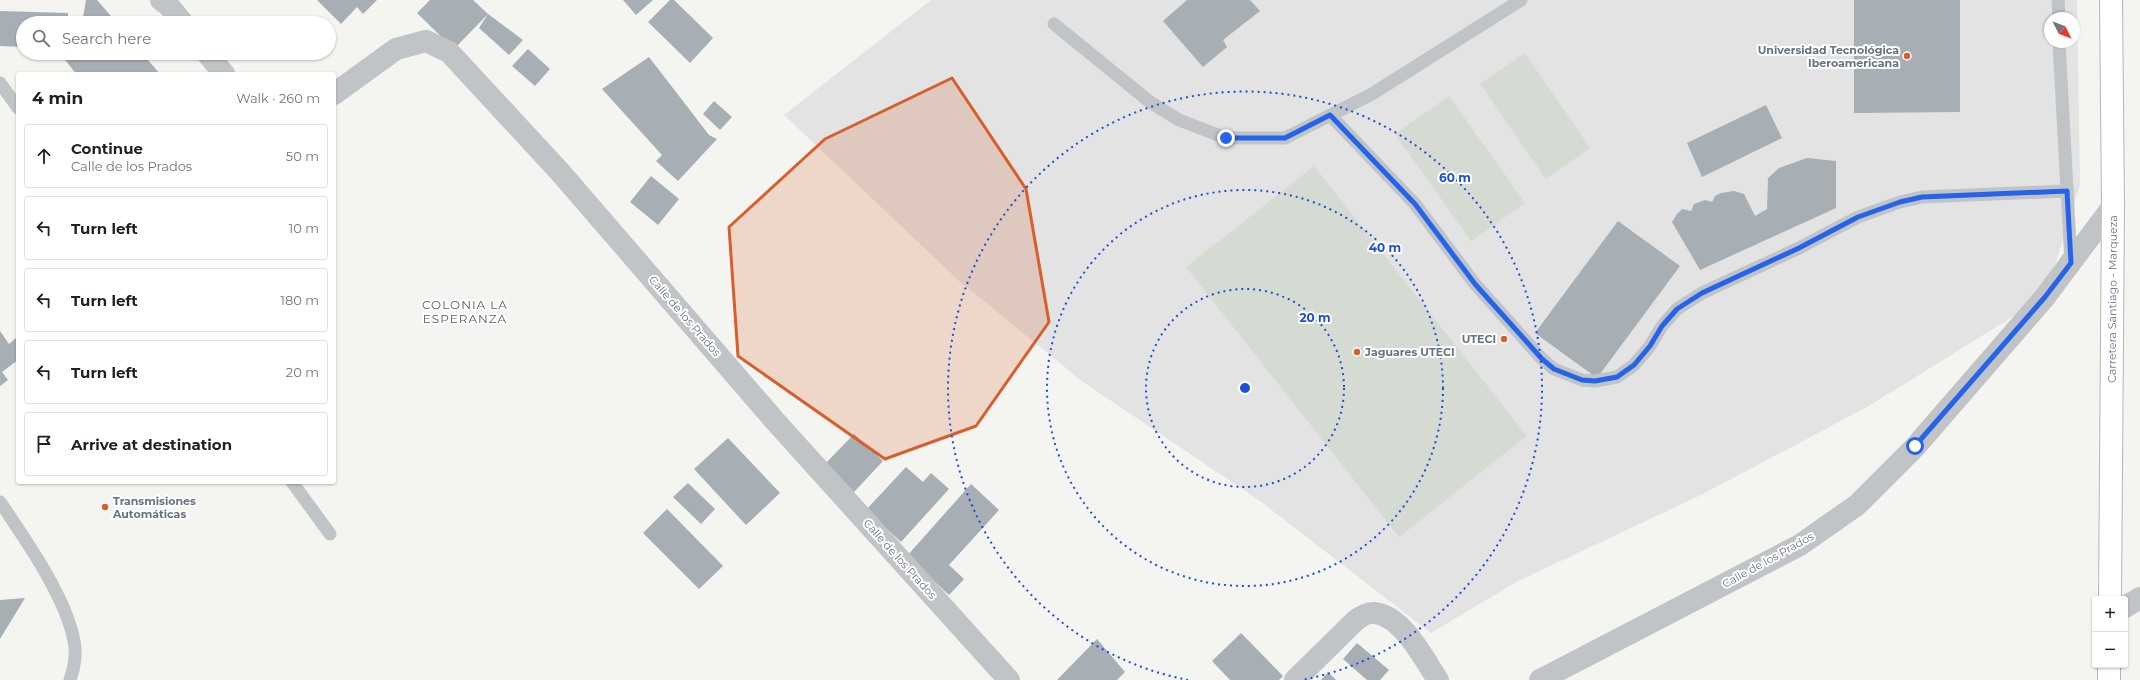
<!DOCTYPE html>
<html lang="en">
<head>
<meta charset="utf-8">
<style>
  :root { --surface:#fff; --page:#f2f2f2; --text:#202124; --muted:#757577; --line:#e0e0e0 }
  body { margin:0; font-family:Montserrat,sans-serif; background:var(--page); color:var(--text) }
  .controls { position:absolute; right:12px; bottom:12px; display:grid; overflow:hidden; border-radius:4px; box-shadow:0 1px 3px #0004 }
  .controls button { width:36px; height:36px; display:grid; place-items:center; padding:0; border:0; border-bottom:1px solid var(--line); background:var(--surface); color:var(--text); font:20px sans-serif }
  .compass { position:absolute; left:2044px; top:12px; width:36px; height:36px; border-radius:50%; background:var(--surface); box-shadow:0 1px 3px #0004; rotate:132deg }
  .stop { position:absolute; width:12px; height:12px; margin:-9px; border:3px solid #2563eb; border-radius:50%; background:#fff }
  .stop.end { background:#2563eb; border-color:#fff; box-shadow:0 1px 4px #0008 }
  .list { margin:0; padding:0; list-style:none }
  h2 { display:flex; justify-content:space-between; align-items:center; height:52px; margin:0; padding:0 16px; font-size:17px }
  h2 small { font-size:13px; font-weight:400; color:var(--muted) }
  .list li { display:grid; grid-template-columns:26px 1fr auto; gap:12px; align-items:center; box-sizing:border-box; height:64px; margin:0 8px 8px; padding:0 8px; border:1px solid var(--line); border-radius:4px }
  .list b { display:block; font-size:15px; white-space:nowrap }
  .list p { margin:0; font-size:13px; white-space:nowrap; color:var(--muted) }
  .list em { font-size:13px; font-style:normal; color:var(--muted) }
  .icon { flex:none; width:22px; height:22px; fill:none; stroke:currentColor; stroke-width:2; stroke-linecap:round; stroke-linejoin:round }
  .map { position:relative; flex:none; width:2140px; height:680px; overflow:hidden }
  .search { position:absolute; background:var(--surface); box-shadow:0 1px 3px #0004; left:16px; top:16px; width:320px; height:44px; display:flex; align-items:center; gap:10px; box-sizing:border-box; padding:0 14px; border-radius:22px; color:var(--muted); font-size:15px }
  .panel { position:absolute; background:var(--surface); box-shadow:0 1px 3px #0004; left:16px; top:72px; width:320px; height:412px; border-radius:4px }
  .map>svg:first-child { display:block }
  .built { fill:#e2e3e2; fill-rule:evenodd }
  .green { fill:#d5dbd2 }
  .building { fill:#a7aeb4 }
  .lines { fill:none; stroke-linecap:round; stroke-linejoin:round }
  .secondary-casing { stroke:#b3b7bb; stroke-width:24 }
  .service { stroke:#c0c4c7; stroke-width:13 }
  .minor { stroke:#c0c4c7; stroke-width:22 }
  .secondary { stroke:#fff; stroke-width:22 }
  .route { stroke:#2563eb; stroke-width:5 }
  .marked { fill:#d75f2e; fill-opacity:0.2; stroke:#d75f2e; stroke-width:3; stroke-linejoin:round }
  .ring { fill:none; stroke:#1d4ed8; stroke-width:2; stroke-dasharray:2 4 }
  .poi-dot { fill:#d75f2e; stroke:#fff; stroke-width:1.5 }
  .labels { text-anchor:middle; stroke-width:4; stroke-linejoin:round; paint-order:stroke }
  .poi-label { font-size:11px; font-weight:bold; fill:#657380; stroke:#fff; text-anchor:end }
  .street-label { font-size:11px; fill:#657380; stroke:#fff }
  .neighbourhood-label { font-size:12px; letter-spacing:1px; fill:#535c66; stroke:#fff }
  .centre { fill:#1d4ed8; stroke:#fff; stroke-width:2 }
  .ring-label { font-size:12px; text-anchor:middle; font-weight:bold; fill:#1d4ed8; stroke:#fff; stroke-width:4; stroke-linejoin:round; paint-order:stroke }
</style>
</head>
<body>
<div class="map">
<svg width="2140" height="680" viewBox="0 0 2140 680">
  <rect width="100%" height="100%" fill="#f4f4f1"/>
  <!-- built -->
  <path class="built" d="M931,0H2077L2080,185L2045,297L1867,407L1701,495L1518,581L1431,633L1260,501L1083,382L958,280L784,115ZM2050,18H2074V42H2050Z"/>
  <!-- green -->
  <g class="green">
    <path d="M1525,53L1590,148L1546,179L1480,84Z"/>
    <path d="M1449,96L1525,203L1471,241L1395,134Z"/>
    <path d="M1314,166L1527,436L1399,537L1186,267Z"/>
  </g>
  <!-- building -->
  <g class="building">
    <path d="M86,0H97L117,23H82Z"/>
    <path d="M317,0H377L363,14L357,7L341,24Z"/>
    <path d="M430,0H473L488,14L523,40L509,55L479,28L488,14L454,49L417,13Z"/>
    <path d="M623,0H653L636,15Z"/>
    <path d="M670,0H674L713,38L690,63L648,22Z"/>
    <path d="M1187,0H1250L1260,11L1223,40L1227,47L1203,67L1163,21Z"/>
    <path d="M1854,0H1960V112L1854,113Z"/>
    <path d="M0,11L68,13V23H23V47L0,46Z"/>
    <path d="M528,49L550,69L535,86L512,66Z"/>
    <path d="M60,53H142L160,74H76Z"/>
    <path d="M649,57L709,135L717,139L678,181L656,161L662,155L602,89Z"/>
    <path d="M714,101L732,117L720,130L703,114Z"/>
    <path d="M1766,105L1782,138L1702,177L1687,143Z"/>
    <path d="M1807,158L1836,161V208L1700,270L1672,222L1677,214L1682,209L1691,211L1694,204L1705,200L1712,202L1715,196L1721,193L1734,191L1744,194L1755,216L1767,209L1768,178L1779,168Z"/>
    <path d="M651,176L679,199L658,225L630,202Z"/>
    <path d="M1618,221L1680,266L1597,378L1535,333Z"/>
    <path d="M0,331L9,344L16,338L18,341V360L2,372L8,380L0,386Z"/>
    <path d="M854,434L883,461L854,492L825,464Z"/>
    <path d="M728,438L780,493L746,525L694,469Z"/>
    <path d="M906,467L923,482L931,473L949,489L901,542L866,510Z"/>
    <path d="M688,483L715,509L701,524L673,497Z"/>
    <path d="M971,484L999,510L949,565L964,579L949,595L907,556Z"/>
    <path d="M667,509L723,566L699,589L643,533Z"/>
    <path d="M25,598L0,639V600Z"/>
    <path d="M1241,633L1283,676L1279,680H1230L1212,661Z"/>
    <path d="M1097,639L1125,672L1117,680H1057Z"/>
    <path d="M1357,643L1389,670L1380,680H1367L1343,659Z"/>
    <path d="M1328,672L1336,680H1321Z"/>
  </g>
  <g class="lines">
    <defs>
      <g id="secondary">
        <path id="s1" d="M2110,599L2113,206L2111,0"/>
        <path d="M2109,680V665"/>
      </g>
    </defs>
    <!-- secondary casing -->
    <use href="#secondary" class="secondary-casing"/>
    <!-- service -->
    <g class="service">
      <path d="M2058,0L2059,18"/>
      <path d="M1054,24L1150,102L1179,120L1226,138H1285L1372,94L1521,0"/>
      <path d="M2059,42L2071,263"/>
      <path d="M0,83L18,108"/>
      <path d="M1330,115L1415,204L1475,284L1542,359L1554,369L1582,380L1595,381L1617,377L1634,365L1650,346L1662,326L1677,309L1702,293L1799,248L1858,217L1900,202L1922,197L2067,191"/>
      <path d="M292,482L330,534"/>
      <path d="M0,502C25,539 66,597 74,641C77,653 74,669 70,680"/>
    </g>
    <!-- minor -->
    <g class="minor">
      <path d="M161,0L168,5L183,23"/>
      <path d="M207,53L224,74"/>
      <path d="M334,94L396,49L426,41L449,52L560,172L775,421L1009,680"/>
      <path d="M2125,607L2140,598"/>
      <path d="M1295,680L1355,621C1360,617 1367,612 1374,613C1402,615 1424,659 1438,680"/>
      <path d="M1540,680L1800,545L1857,505L1915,447L2045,297L2113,206"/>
    </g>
    <!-- secondary -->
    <use href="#secondary" class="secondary"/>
  </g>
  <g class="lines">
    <!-- route -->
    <path class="route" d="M1226,138H1285L1330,115L1415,204L1475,284L1542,359L1554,369L1582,380L1595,381L1617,377L1634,365L1650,346L1662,326L1677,309L1702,293L1799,248L1858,217L1900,202L1922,197L2067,191L2071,263L2045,297L1915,446"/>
  </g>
  <!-- marked area -->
  <path class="marked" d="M952,78L1026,189L1049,322L976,426L885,459L738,356L729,227L825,139Z"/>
  <!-- distance rings -->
  <g class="ring">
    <circle cx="1245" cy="388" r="99"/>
    <circle cx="1245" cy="388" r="198"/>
    <path d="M1188 680A297 297 0 1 1 1302 680"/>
  </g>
  <!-- markers -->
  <g class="poi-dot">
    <circle cx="1907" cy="56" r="4"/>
    <circle cx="1504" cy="339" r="4"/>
    <circle cx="1357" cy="352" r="4"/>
    <circle cx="105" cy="507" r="4"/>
  </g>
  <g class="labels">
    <!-- poi labels -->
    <g class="poi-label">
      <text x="1899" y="54">Universidad Tecnológica<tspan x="1899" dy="13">Iberoamericana</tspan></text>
      <text x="1496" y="343">UTECI</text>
      <text x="1365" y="356" text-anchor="start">Jaguares UTECI</text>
      <text x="113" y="505" text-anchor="start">Transmisiones<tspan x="113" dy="13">Automáticas</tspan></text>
    </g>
    <!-- street labels -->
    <g class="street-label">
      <text dy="4" stroke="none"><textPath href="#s1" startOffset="300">Carretera Santiago - Marqueza</textPath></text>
      <text transform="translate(685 316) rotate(49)" y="4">Calle de los Prados</text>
      <text transform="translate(900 559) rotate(48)" y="4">Calle de los Prados</text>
      <text transform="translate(1768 560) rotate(-29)" y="4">Calle de los Prados</text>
    </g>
    <!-- neighbourhood labels -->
    <g class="neighbourhood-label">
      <text x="465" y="309">COLONIA LA<tspan x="465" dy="14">ESPERANZA</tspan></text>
    </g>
  </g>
  <circle cx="1245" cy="388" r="6" class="centre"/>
  <g class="ring-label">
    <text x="1455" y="182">60 m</text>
    <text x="1385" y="252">40 m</text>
    <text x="1315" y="322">20 m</text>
  </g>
</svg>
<div class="controls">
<button>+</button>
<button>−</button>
</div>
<svg class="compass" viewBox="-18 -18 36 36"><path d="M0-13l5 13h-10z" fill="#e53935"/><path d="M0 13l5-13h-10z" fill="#757577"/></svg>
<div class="stop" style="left:1915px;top:446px"></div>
<div class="stop end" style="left:1226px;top:138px"></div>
<div class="search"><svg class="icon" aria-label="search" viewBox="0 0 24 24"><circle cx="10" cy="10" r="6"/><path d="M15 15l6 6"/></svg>Search here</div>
<section class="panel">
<h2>4 min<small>Walk · 260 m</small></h2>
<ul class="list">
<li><svg class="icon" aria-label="ahead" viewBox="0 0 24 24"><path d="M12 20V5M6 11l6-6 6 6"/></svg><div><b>Continue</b><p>Calle de los Prados</p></div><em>50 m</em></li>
<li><svg class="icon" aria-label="left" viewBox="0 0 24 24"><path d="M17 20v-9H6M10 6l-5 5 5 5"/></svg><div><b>Turn left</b></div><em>10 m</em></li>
<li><svg class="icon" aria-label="left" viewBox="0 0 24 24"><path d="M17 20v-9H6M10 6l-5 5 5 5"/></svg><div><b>Turn left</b></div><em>180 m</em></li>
<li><svg class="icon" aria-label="left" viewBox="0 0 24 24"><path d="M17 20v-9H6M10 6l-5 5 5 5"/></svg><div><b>Turn left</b></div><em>20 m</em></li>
<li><svg class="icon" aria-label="arrive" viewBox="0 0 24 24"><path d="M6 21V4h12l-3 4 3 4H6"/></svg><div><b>Arrive at destination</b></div></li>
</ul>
</section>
</div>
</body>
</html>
